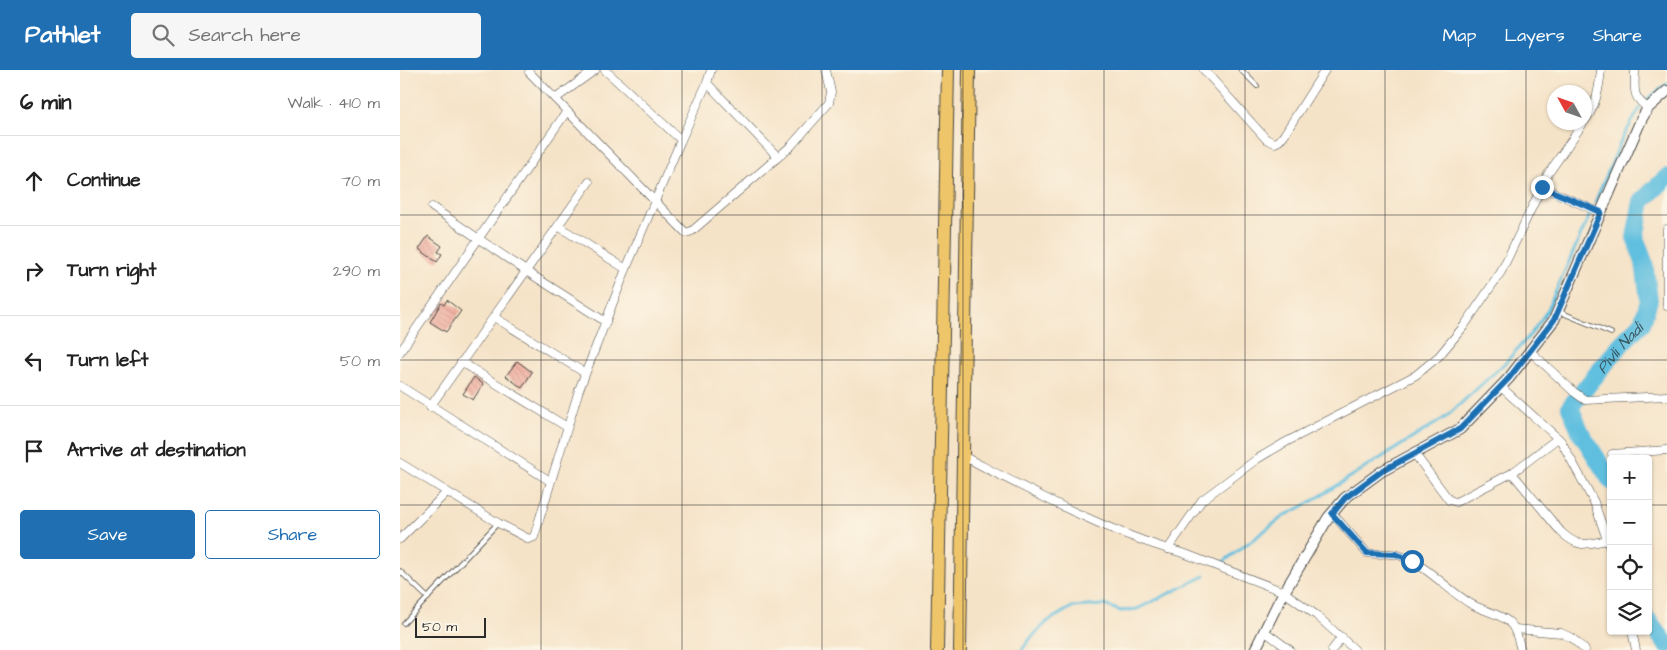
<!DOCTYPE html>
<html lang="en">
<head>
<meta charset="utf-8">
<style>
  :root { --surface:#fff; --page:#f6f6f6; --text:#222; --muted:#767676; --line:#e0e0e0; --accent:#1f6fb2 }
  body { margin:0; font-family:"Architects Daughter",sans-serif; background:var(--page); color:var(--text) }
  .controls { position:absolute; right:15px; bottom:15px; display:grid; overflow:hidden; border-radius:5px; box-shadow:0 1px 4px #0004 }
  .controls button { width:45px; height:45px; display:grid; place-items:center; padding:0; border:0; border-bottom:1px solid var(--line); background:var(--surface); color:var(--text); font:25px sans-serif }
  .compass { position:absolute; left:1147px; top:15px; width:45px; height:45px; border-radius:50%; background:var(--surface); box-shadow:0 1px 4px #0004; rotate:310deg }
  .scale { position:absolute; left:15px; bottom:12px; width:71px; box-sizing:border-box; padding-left:5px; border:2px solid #2b2b2b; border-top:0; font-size:14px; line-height:18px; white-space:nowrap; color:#2b2b2b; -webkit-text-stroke:4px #fcf5e5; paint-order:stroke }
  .stop { position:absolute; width:15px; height:15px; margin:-11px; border:4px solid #1f6fb2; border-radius:50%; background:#fff }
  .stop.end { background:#1f6fb2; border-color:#fff; box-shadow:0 1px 5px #0008 }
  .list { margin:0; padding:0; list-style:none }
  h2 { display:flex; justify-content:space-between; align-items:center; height:65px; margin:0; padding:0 20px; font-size:21px }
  h2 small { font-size:16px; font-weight:400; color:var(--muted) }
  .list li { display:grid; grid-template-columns:32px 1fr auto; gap:15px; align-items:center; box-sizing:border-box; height:90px; padding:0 20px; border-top:1px solid var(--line) }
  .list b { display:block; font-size:19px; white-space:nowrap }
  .list em { font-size:16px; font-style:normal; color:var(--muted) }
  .actions { display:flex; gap:10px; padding:15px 20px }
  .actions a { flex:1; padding:11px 0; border:1px solid var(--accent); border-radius:5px; text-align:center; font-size:18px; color:var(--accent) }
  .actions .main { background:var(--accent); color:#fff }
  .icon { flex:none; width:28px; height:28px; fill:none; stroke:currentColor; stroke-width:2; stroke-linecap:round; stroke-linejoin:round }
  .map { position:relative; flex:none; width:1267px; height:580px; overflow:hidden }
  header { display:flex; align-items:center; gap:30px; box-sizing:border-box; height:70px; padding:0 25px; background:var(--accent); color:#fff }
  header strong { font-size:24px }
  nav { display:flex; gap:28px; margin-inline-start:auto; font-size:18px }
  .search { width:350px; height:45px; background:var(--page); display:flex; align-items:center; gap:12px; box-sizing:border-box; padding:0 18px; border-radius:5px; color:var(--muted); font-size:19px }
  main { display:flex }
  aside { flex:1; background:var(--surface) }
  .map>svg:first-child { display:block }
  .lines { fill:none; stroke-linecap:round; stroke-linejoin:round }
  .stream { stroke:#61bfdf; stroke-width:3 }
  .river { stroke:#61bfdf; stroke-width:18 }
  .building { fill:url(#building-back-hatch) }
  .service-casing { stroke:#494743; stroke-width:5.5 }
  .minor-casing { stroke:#494743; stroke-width:9 }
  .tertiary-casing { stroke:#494743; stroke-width:12 }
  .trunk-casing { stroke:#494743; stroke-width:14 }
  .service { stroke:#fff; stroke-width:4 }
  .minor { stroke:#fff; stroke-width:8 }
  .tertiary { stroke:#fff; stroke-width:10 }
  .trunk { stroke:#eec569; stroke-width:12 }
  .route { stroke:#1f6fb2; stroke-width:6 }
  .grid { fill:none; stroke:#2b2b2b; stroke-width:1; stroke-opacity:0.55 }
  .labels { text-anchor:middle; stroke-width:5; stroke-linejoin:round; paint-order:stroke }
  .water-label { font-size:16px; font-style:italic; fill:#3b5761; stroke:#fcf5e5 }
</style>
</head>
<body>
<header>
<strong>Pathlet</strong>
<div class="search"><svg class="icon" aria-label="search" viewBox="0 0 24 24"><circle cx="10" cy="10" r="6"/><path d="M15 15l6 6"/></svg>Search here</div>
<nav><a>Map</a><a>Layers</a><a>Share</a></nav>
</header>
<main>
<aside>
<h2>6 min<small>Walk · 410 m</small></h2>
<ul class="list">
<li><svg class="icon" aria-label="ahead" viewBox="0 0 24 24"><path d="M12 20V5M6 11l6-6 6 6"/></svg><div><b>Continue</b></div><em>70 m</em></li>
<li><svg class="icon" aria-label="right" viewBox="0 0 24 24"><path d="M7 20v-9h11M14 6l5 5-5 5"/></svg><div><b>Turn right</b></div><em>290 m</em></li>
<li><svg class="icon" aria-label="left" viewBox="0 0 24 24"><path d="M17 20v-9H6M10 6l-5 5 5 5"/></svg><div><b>Turn left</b></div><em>50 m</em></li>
<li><svg class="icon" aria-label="arrive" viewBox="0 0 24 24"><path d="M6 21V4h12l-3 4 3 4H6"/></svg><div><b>Arrive at destination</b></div></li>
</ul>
<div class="actions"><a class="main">Save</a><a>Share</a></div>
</aside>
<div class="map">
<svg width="1267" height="580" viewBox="0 0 1267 580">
  <defs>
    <pattern id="building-back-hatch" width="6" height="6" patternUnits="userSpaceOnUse" patternTransform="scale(1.25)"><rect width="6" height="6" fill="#f0a698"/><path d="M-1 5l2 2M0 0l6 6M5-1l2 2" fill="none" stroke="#c3877c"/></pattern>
  </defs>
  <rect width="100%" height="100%" fill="#fcf5e5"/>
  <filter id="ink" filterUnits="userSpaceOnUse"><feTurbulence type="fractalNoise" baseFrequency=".02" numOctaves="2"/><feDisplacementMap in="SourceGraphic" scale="10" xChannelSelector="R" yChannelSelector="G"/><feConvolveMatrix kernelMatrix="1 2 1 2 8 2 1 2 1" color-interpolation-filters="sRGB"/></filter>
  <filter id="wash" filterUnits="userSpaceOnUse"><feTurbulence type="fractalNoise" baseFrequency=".0096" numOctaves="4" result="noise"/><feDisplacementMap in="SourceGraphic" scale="20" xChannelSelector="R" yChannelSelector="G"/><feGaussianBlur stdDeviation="1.12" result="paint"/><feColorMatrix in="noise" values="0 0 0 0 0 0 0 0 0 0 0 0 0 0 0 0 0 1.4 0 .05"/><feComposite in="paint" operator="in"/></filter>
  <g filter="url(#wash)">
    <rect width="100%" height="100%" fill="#f5e3c8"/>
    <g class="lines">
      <!-- stream -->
      <g class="stream">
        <path d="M1246,30L1267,14"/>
        <path d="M1195,132L1221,71L1240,38"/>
        <path d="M819,495L884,446L909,433L1046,347L1105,293L1130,265L1147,241L1191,142"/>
        <path d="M622,580L629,570L648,551L672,537L704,535L721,541L737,539L805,506"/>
      </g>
      <!-- river -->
      <g class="river">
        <path id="s1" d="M1211,411L1181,363L1170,337L1222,273L1242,253L1249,230L1244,192L1235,168L1242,131L1267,107"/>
        <path d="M1248,550L1267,575"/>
      </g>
    </g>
    <g id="blocks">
      <!-- building -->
      <g class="building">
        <path d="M28,166L42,176L38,182L42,184L37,192L19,179Z"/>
        <path d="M47,230L61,241L46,262L30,252L41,233L44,235Z"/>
        <path d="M117,291L132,302L122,318L106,306Z"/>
        <path d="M74,307L83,314L73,330L63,324Z"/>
      </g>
    </g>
  </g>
  <g filter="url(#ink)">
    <use href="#blocks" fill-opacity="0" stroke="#494743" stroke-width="1"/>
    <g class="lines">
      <defs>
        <g id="service">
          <path d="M841,0L857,16"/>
          <path d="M1160,242L1211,263"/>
          <path d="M0,501L28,528"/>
          <path d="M4,553L98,453"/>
        </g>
        <g id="minor">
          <path d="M205,0L281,70"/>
          <path d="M804,0L866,69L875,73L879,71L884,65L925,0"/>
          <path d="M1235,0C1235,19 1231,26 1248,38"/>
          <path d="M129,2L286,163L292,161L391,76L429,33L431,22L426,0"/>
          <path d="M307,13L378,87"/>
          <path d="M155,29L195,0"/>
          <path d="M1184,52C1196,37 1199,19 1201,0"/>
          <path d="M1142,117L1201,143"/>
          <path d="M32,137L126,201L206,252"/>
          <path d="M158,156L226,199"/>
          <path d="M1267,159V236"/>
          <path d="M94,247L185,303"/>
          <path d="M1130,281L1174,322L1185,330L1267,326"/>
          <path d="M0,282L167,41"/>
          <path d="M61,292L167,357"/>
          <path d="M0,316L150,411"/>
          <path d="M1101,317L1161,371L1194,432L1211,481"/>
          <path d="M30,337L189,112"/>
          <path d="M1014,383L1049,430L1056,432L1112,403L1158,368"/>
          <path d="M1212,384L1267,380"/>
          <path d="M563,386C629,420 697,457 768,479L802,430L857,389L886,372L1016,305L1039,286L1064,256L1101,202L1148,104L1184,52"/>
          <path d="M0,393L98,453L129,469L134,467L179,320L226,199L281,70L307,13L311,0"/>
          <path d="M1112,403L1161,462C1178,478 1185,475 1207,470"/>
          <path d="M932,443L967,483C978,486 990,481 1001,486C1028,496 1047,520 1071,534C1083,541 1099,543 1109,552C1117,559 1118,571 1121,580"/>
          <path d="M0,469L47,422"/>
          <path d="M768,479L783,483L884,522L916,545L955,580"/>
          <path d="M1115,559L1161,563L1172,568L1185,580"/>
          <path d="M864,561L890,580"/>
          <path d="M1232,561L1236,580"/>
          <path d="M932,580L942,567"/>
        </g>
        <path id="tertiary" d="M855,580L879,531L928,448L945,428L982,401L1060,359L1109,308L1154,250L1241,50L1248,38L1267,21"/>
        <g id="trunk">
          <path d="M537,580L548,0"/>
          <path d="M560,580L569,0"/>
        </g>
      </defs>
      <!-- service casing -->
      <use href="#service" class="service-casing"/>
      <!-- minor casing -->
      <use href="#minor" class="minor-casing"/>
      <!-- tertiary casing -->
      <use href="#tertiary" class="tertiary-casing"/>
      <!-- trunk casing -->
      <use href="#trunk" class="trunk-casing"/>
      <!-- service -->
      <use href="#service" class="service"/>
      <!-- minor -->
      <use href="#minor" class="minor"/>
      <!-- tertiary -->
      <use href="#tertiary" class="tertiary"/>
      <!-- trunk -->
      <use href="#trunk" class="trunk"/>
    </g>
  </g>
  <g class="lines" filter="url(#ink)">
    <!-- route -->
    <path class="route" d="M1012,491L996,484L967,483L932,444L945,428L982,401L1060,359L1109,308L1154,250L1201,142L1142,117"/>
  </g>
  <!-- grid -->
  <path class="grid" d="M141,0V580M282,0V580M422,0V580M563,0V580M704,0V580M845,0V580M985,0V580M1126,0V580M0,145H1267M0,290H1267M0,435H1211M1248,435H1267"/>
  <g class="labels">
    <!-- water labels -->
    <g class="water-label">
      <text dy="6" stroke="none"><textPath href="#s1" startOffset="162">Pivli Nadi</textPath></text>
    </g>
  </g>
</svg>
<div class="controls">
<button>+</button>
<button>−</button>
<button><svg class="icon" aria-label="locate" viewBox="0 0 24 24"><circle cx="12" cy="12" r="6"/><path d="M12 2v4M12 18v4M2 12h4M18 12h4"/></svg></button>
<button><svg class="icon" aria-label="layers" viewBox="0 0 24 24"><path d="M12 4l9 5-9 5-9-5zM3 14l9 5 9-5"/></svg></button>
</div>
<svg class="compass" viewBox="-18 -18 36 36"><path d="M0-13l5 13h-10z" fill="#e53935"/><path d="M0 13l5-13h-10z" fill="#767676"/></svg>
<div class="scale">50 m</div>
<div class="stop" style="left:1012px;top:491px"></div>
<div class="stop end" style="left:1142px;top:117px"></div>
</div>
</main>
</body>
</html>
